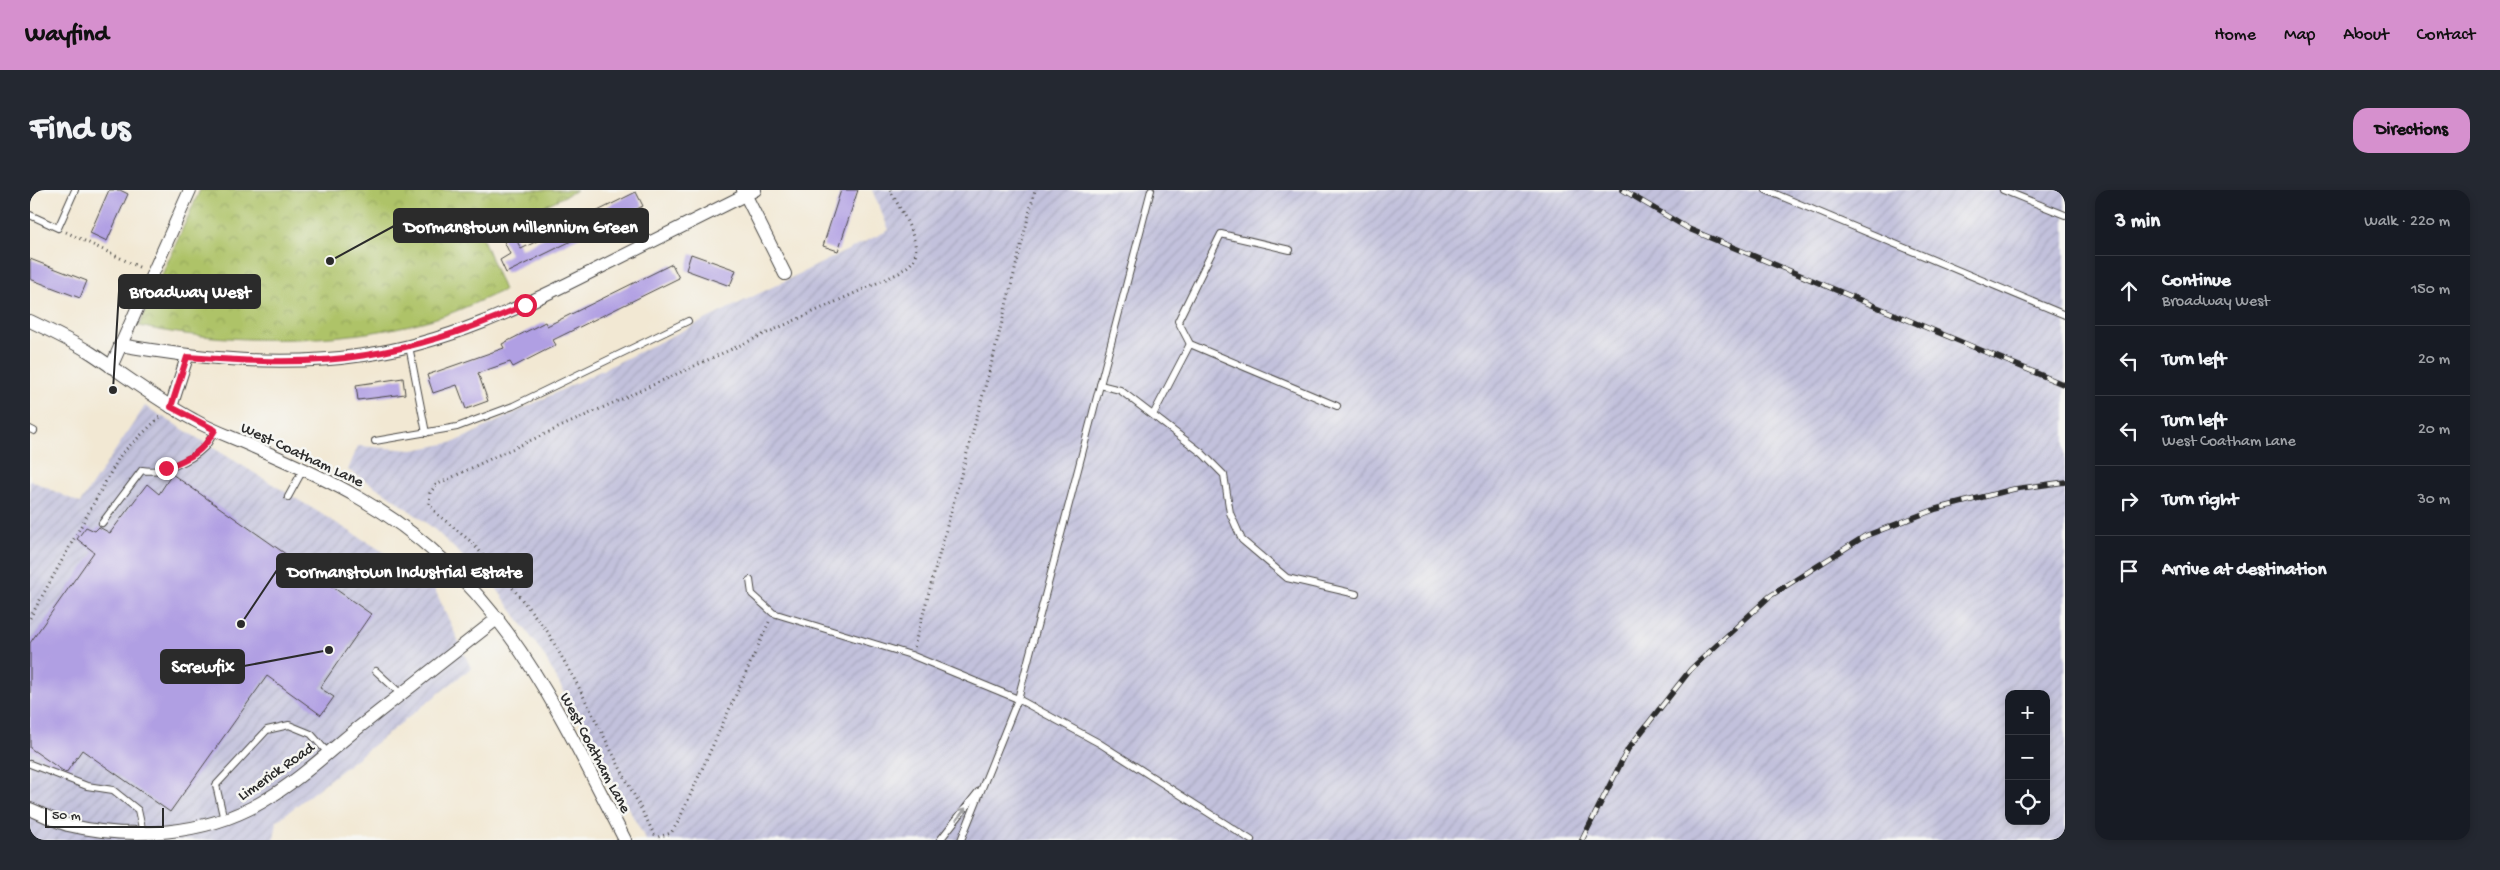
<!DOCTYPE html>
<html lang="en">
<head>
<meta charset="utf-8">
<style>
  :root { --surface:#171b24; --page:#242831; --text:#f1f3f6; --muted:#9ea1a6; --line:#363941; --accent:#d690ce }
  body { margin:0; font-family:"Gochi Hand",sans-serif; background:var(--page); color:var(--text) }
  .controls { position:absolute; right:15px; bottom:15px; display:grid; overflow:hidden; border-radius:10px; box-shadow:0 2px 8px #0003 }
  .controls button { width:45px; height:45px; display:grid; place-items:center; padding:0; border:0; border-bottom:1px solid var(--line); background:var(--surface); color:var(--text); font:25px sans-serif }
  .scale { position:absolute; left:15px; bottom:12px; width:119px; box-sizing:border-box; padding-left:5px; border:2px solid #2b2b2b; border-top:0; font-size:14px; line-height:18px; white-space:nowrap; color:#2b2b2b; -webkit-text-stroke:4px #f6f6f2; paint-order:stroke }
  .stop { position:absolute; width:15px; height:15px; margin:-11px; border:4px solid #e11d48; border-radius:50%; background:#fff }
  .stop.end { background:#e11d48; border-color:#fff; box-shadow:0 1px 5px #0008 }
  .list { margin:0; padding:0; list-style:none }
  h2 { display:flex; justify-content:space-between; align-items:center; height:65px; margin:0; padding:0 20px; font-size:21px }
  h2 small { font-size:16px; font-weight:400; color:var(--muted) }
  .list li { display:grid; grid-template-columns:32px 1fr auto; gap:15px; align-items:center; box-sizing:border-box; height:70px; padding:0 20px; border-top:1px solid var(--line) }
  .list b { display:block; font-size:19px; white-space:nowrap }
  .list p { margin:0; font-size:16px; white-space:nowrap; color:var(--muted) }
  .list em { font-size:16px; font-style:normal; color:var(--muted) }
  .icon { flex:none; width:28px; height:28px; fill:none; stroke:currentColor; stroke-width:2; stroke-linecap:round; stroke-linejoin:round }
  .map { position:relative; flex:none; width:2035px; height:650px; overflow:hidden; border-radius:15px }
  header { display:flex; align-items:center; gap:30px; box-sizing:border-box; height:70px; padding:0 25px; background:var(--accent); color:#111 }
  header strong { font-size:24px }
  nav { display:flex; gap:28px; margin-inline-start:auto; font-size:18px }
  .intro { display:flex; align-items:center; justify-content:space-between; box-sizing:border-box; height:120px; padding:0 30px }
  h1 { margin:0; font-size:35px }
  .button { padding:12px 22px; border-radius:15px; background:var(--accent); color:#111; font-size:18px; font-weight:700 }
  main { display:flex; gap:30px; padding:0 30px }
  aside { flex:1; background:var(--surface); border-radius:15px; box-shadow:0 2px 8px #0003 }
  .map>svg:first-child { display:block }
  .industrial { fill:url(#industrial-furrows); fill-rule:evenodd }
  .park { fill:url(#park-crowns); stroke:#6c774a }
  .building { fill:#b09fe3 }
  .lines { fill:none; stroke-linecap:round; stroke-linejoin:round }
  .service-casing { stroke:#494744; stroke-width:8 }
  .minor-casing { stroke:#494744; stroke-width:14 }
  .path { stroke:#494744; stroke-width:3; stroke-dasharray:1 4; stroke-linecap:butt }
  .service { stroke:#fff; stroke-width:6 }
  .minor { stroke:#fff; stroke-width:12 }
  .rail-casing { stroke:#2b2b2b; stroke-width:5.5 }
  .rail { stroke:#f6f6f2; stroke-width:4; stroke-dasharray:11; stroke-linecap:butt }
  .oneway { stroke:#a0a0a0 }
  .route { stroke:#e11d48; stroke-width:6 }
  .labels { text-anchor:middle; stroke-width:5; stroke-linejoin:round; paint-order:stroke }
  .street-label { font-size:16px; fill:#2b2b2b; stroke:#f6f6f2 }
  .leader { fill:none; stroke:#2b2b2b; stroke-width:2 }
  .callout-dot { fill:#2b2b2b; stroke:#f6f6f2; stroke-width:2 }
  .callout { fill:#2b2b2b; stroke:#2b2b2b; stroke-width:2 }
  .callout-label { font-size:18px; text-anchor:middle; font-weight:bold; fill:#fff }
</style>
</head>
<body>
<header>
<strong>Wayfind</strong>
<nav><a>Home</a><a>Map</a><a>About</a><a>Contact</a></nav>
</header>
<div class="intro"><h1>Find us</h1><a class="button">Directions</a></div>
<main>
<div class="map">
<svg width="2035" height="650" viewBox="0 0 2035 650">
  <defs>
    <pattern id="industrial-furrows" width="10" height="10" patternUnits="userSpaceOnUse" patternTransform="scale(1.25)"><rect width="10" height="10" fill="#c2c1dc"/><path d="M-1 1l2-2M0 10L10 0M9 11l2-2" fill="none" stroke="#a7a6bd"/></pattern>
    <pattern id="park-crowns" width="20" height="18" patternUnits="userSpaceOnUse" patternTransform="scale(1.25)"><rect width="20" height="18" fill="#aec368"/><path d="M2 6a3 3 0 1 1 6 0M12 15a3 3 0 1 1 6 0" fill="none" stroke="#8e9f56"/></pattern>
  </defs>
  <rect width="100%" height="100%" fill="#f6f6f2"/>
  <filter id="ink" filterUnits="userSpaceOnUse"><feTurbulence type="fractalNoise" baseFrequency=".02" numOctaves="2"/><feDisplacementMap in="SourceGraphic" scale="10" xChannelSelector="R" yChannelSelector="G"/><feConvolveMatrix kernelMatrix="1 2 1 2 8 2 1 2 1" color-interpolation-filters="sRGB"/></filter>
  <filter id="wash" filterUnits="userSpaceOnUse"><feTurbulence type="fractalNoise" baseFrequency=".0096" numOctaves="4" result="noise"/><feDisplacementMap in="SourceGraphic" scale="20" xChannelSelector="R" yChannelSelector="G"/><feGaussianBlur stdDeviation="1.12" result="paint"/><feColorMatrix in="noise" values="0 0 0 0 0 0 0 0 0 0 0 0 0 0 0 0 0 1.4 0 .05"/><feComposite in="paint" operator="in"/></filter>
  <g filter="url(#wash)">
    <rect width="100%" height="100%" fill="#f2e8d3"/>
    <!-- industrial -->
    <g class="industrial">
      <path d="M842,0H2035V650H616L513,464L467,399L403,338L357,304L318,280L328,256L383,260L425,252L859,40ZM1979,504H2016V631H1979Z"/>
      <path d="M115,216L401,391L441,478L247,631L244,650H0V290L50,313Z"/>
    </g>
    <!-- park -->
    <path class="park" d="M170,0H547L452,47L474,100C447,112 421,125 392,132C310,154 193,155 109,136Z"/>
    <g id="blocks">
      <!-- building -->
      <g class="building">
        <path d="M79,0H90L98,4L77,51L60,43Z"/>
        <path d="M811,0H828L808,61L793,56Z"/>
        <path d="M606,2L613,16L476,83L470,70L480,64L462,26L472,21L491,59Z"/>
        <path d="M661,64L706,80L700,96L656,80Z"/>
        <path d="M0,69L57,91L50,108L0,89Z"/>
        <path d="M642,74L649,88L523,150L526,155L483,177L480,172L448,183L458,211L436,219L427,195L403,203L397,185L474,158L472,154L515,132L517,136Z"/>
        <path d="M373,188L375,204L328,210L326,195Z"/>
        <path d="M142,284L341,424L290,498L304,507L291,525L237,486L140,622L52,560L36,583L0,558V453L64,362L47,349L56,337L65,341L69,337L80,343L117,294L129,304Z"/>
      </g>
    </g>
  </g>
  <g filter="url(#ink)">
    <use href="#blocks" fill-opacity="0" stroke="#494744" stroke-width="1"/>
    <g class="lines">
      <defs>
        <g id="service">
          <path d="M1736,0L2035,125"/>
          <path d="M1973,0L2035,25"/>
          <path d="M0,25L28,38L45,0"/>
          <path d="M1160,154L1148,131L1191,44L1260,60"/>
          <path d="M379,156L396,243"/>
          <path d="M1070,195L1090,200L1172,263L1194,285L1200,323L1212,350L1257,388L1326,404"/>
          <path d="M1123,225L1160,154L1307,216"/>
          <path d="M0,239L4,241"/>
          <path d="M345,251L427,237L483,216L658,131"/>
          <path d="M258,307L274,278"/>
          <path d="M72,333L112,280C132,284 160,272 175,257C179,253 182,246 185,240"/>
          <path d="M720,390L722,404L743,423L881,465L988,509L1069,553L1221,650"/>
          <path d="M346,481L371,504"/>
          <path d="M0,574L57,596L83,600L108,620L113,643"/>
          <path d="M194,630L186,595L237,540L259,535L281,544L298,563"/>
          <path d="M910,650L948,602"/>
          <path d="M931,650L988,509L1121,0"/>
        </g>
        <g id="minor">
          <path d="M713,0L755,84"/>
          <path d="M0,131C21,141 42,151 61,163C96,186 128,211 164,230C183,241 205,248 224,257C261,273 297,289 331,309C470,389 525,515 595,650"/>
          <path d="M90,155C171,169 253,177 334,165C417,153 490,118 563,81C617,54 671,27 725,0"/>
          <path d="M81,177L160,0"/>
          <path d="M141,217L157,167"/>
          <path d="M0,619C12,624 25,631 38,635C101,650 176,645 232,612C267,592 297,563 328,538C375,501 421,465 468,428"/>
        </g>
      </defs>
      <!-- service casing -->
      <use href="#service" class="service-casing"/>
      <!-- minor casing -->
      <use href="#minor" class="minor-casing"/>
      <!-- path -->
      <g class="path">
        <path d="M36,42L111,78"/>
        <path d="M0,428L91,264L131,226"/>
        <path d="M739,432L648,632L641,643L628,647L624,644L547,494L517,441L473,386L439,350L407,324L399,314L400,303L406,295L462,268L869,83C875,78 883,74 885,66C890,50 868,15 860,0"/>
        <path d="M884,457L964,164L1005,0"/>
      </g>
      <!-- service -->
      <use href="#service" class="service"/>
      <!-- minor -->
      <use href="#minor" class="minor"/>
      <defs>
        <g id="rail">
          <path d="M1593,0L1659,39L2035,195"/>
          <path d="M1552,650L1598,559L1661,479L1740,406L1835,346L1906,319L1984,299L2035,292"/>
        </g>
      </defs>
      <!-- rail casing -->
      <use href="#rail" class="rail-casing"/>
      <!-- rail -->
      <use href="#rail" class="rail"/>
    </g>
    <!-- one-way arrows -->
    <defs><path id="oneway-shaft" d="M-6 0H5M1.5-3L5.5 0L1.5 3" fill="none" stroke-width="1.6" stroke-linecap="round" stroke-linejoin="round" transform="scale(1.25)"/></defs>
    <use class="oneway" href="#oneway-shaft" transform="translate(931 624) rotate(-52)"/>
  </g>
  <g class="lines" filter="url(#ink)">
    <!-- route -->
    <path class="route" d="M136,278C160,268 172,263 185,240L141,217L157,167C216,171 277,175 336,165C392,156 444,138 495,115"/>
  </g>
  <g class="labels">
    <!-- street labels -->
    <g class="street-label">
      <text transform="translate(273 263) rotate(25)" y="6">West Coatham Lane</text>
      <text transform="translate(567 562) rotate(62)" y="6">West Coatham Lane</text>
      <text transform="translate(245 580) rotate(-35)" y="6">Limerick Road</text>
    </g>
  </g>
  <!-- callouts -->
  <path class="leader" d="M300 71L364 36M83 200L89 101M211 434L247 380M299 460L214 476"/>
  <g class="callout-dot">
    <circle cx="300" cy="71" r="5"/>
    <circle cx="83" cy="200" r="5"/>
    <circle cx="211" cy="434" r="5"/>
    <circle cx="299" cy="460" r="5"/>
  </g>
  <g class="callout">
    <rect x="364" y="19" width="254" height="33" rx="5"/>
    <rect x="89" y="85" width="141" height="33" rx="5"/>
    <rect x="247" y="364" width="255" height="33" rx="5"/>
    <rect x="131" y="460" width="83" height="33" rx="5"/>
  </g>
  <g class="callout-label">
    <text x="491" y="42">Dormanstown Millennium Green</text>
    <text x="160" y="107">Broadway West</text>
    <text x="375" y="387">Dormanstown Industrial Estate</text>
    <text x="173" y="482">Screwfix</text>
  </g>
</svg>
<div class="controls">
<button>+</button>
<button>−</button>
<button><svg class="icon" aria-label="locate" viewBox="0 0 24 24"><circle cx="12" cy="12" r="6"/><path d="M12 2v4M12 18v4M2 12h4M18 12h4"/></svg></button>
</div>
<div class="scale">50 m</div>
<div class="stop" style="left:495px;top:115px"></div>
<div class="stop end" style="left:136px;top:278px"></div>
</div>
<aside>
<h2>3 min<small>Walk · 220 m</small></h2>
<ul class="list">
<li><svg class="icon" aria-label="ahead" viewBox="0 0 24 24"><path d="M12 20V5M6 11l6-6 6 6"/></svg><div><b>Continue</b><p>Broadway West</p></div><em>150 m</em></li>
<li><svg class="icon" aria-label="left" viewBox="0 0 24 24"><path d="M17 20v-9H6M10 6l-5 5 5 5"/></svg><div><b>Turn left</b></div><em>20 m</em></li>
<li><svg class="icon" aria-label="left" viewBox="0 0 24 24"><path d="M17 20v-9H6M10 6l-5 5 5 5"/></svg><div><b>Turn left</b><p>West Coatham Lane</p></div><em>20 m</em></li>
<li><svg class="icon" aria-label="right" viewBox="0 0 24 24"><path d="M7 20v-9h11M14 6l5 5-5 5"/></svg><div><b>Turn right</b></div><em>30 m</em></li>
<li><svg class="icon" aria-label="arrive" viewBox="0 0 24 24"><path d="M6 21V4h12l-3 4 3 4H6"/></svg><div><b>Arrive at destination</b></div></li>
</ul>
</aside>
</main>
</body>
</html>
